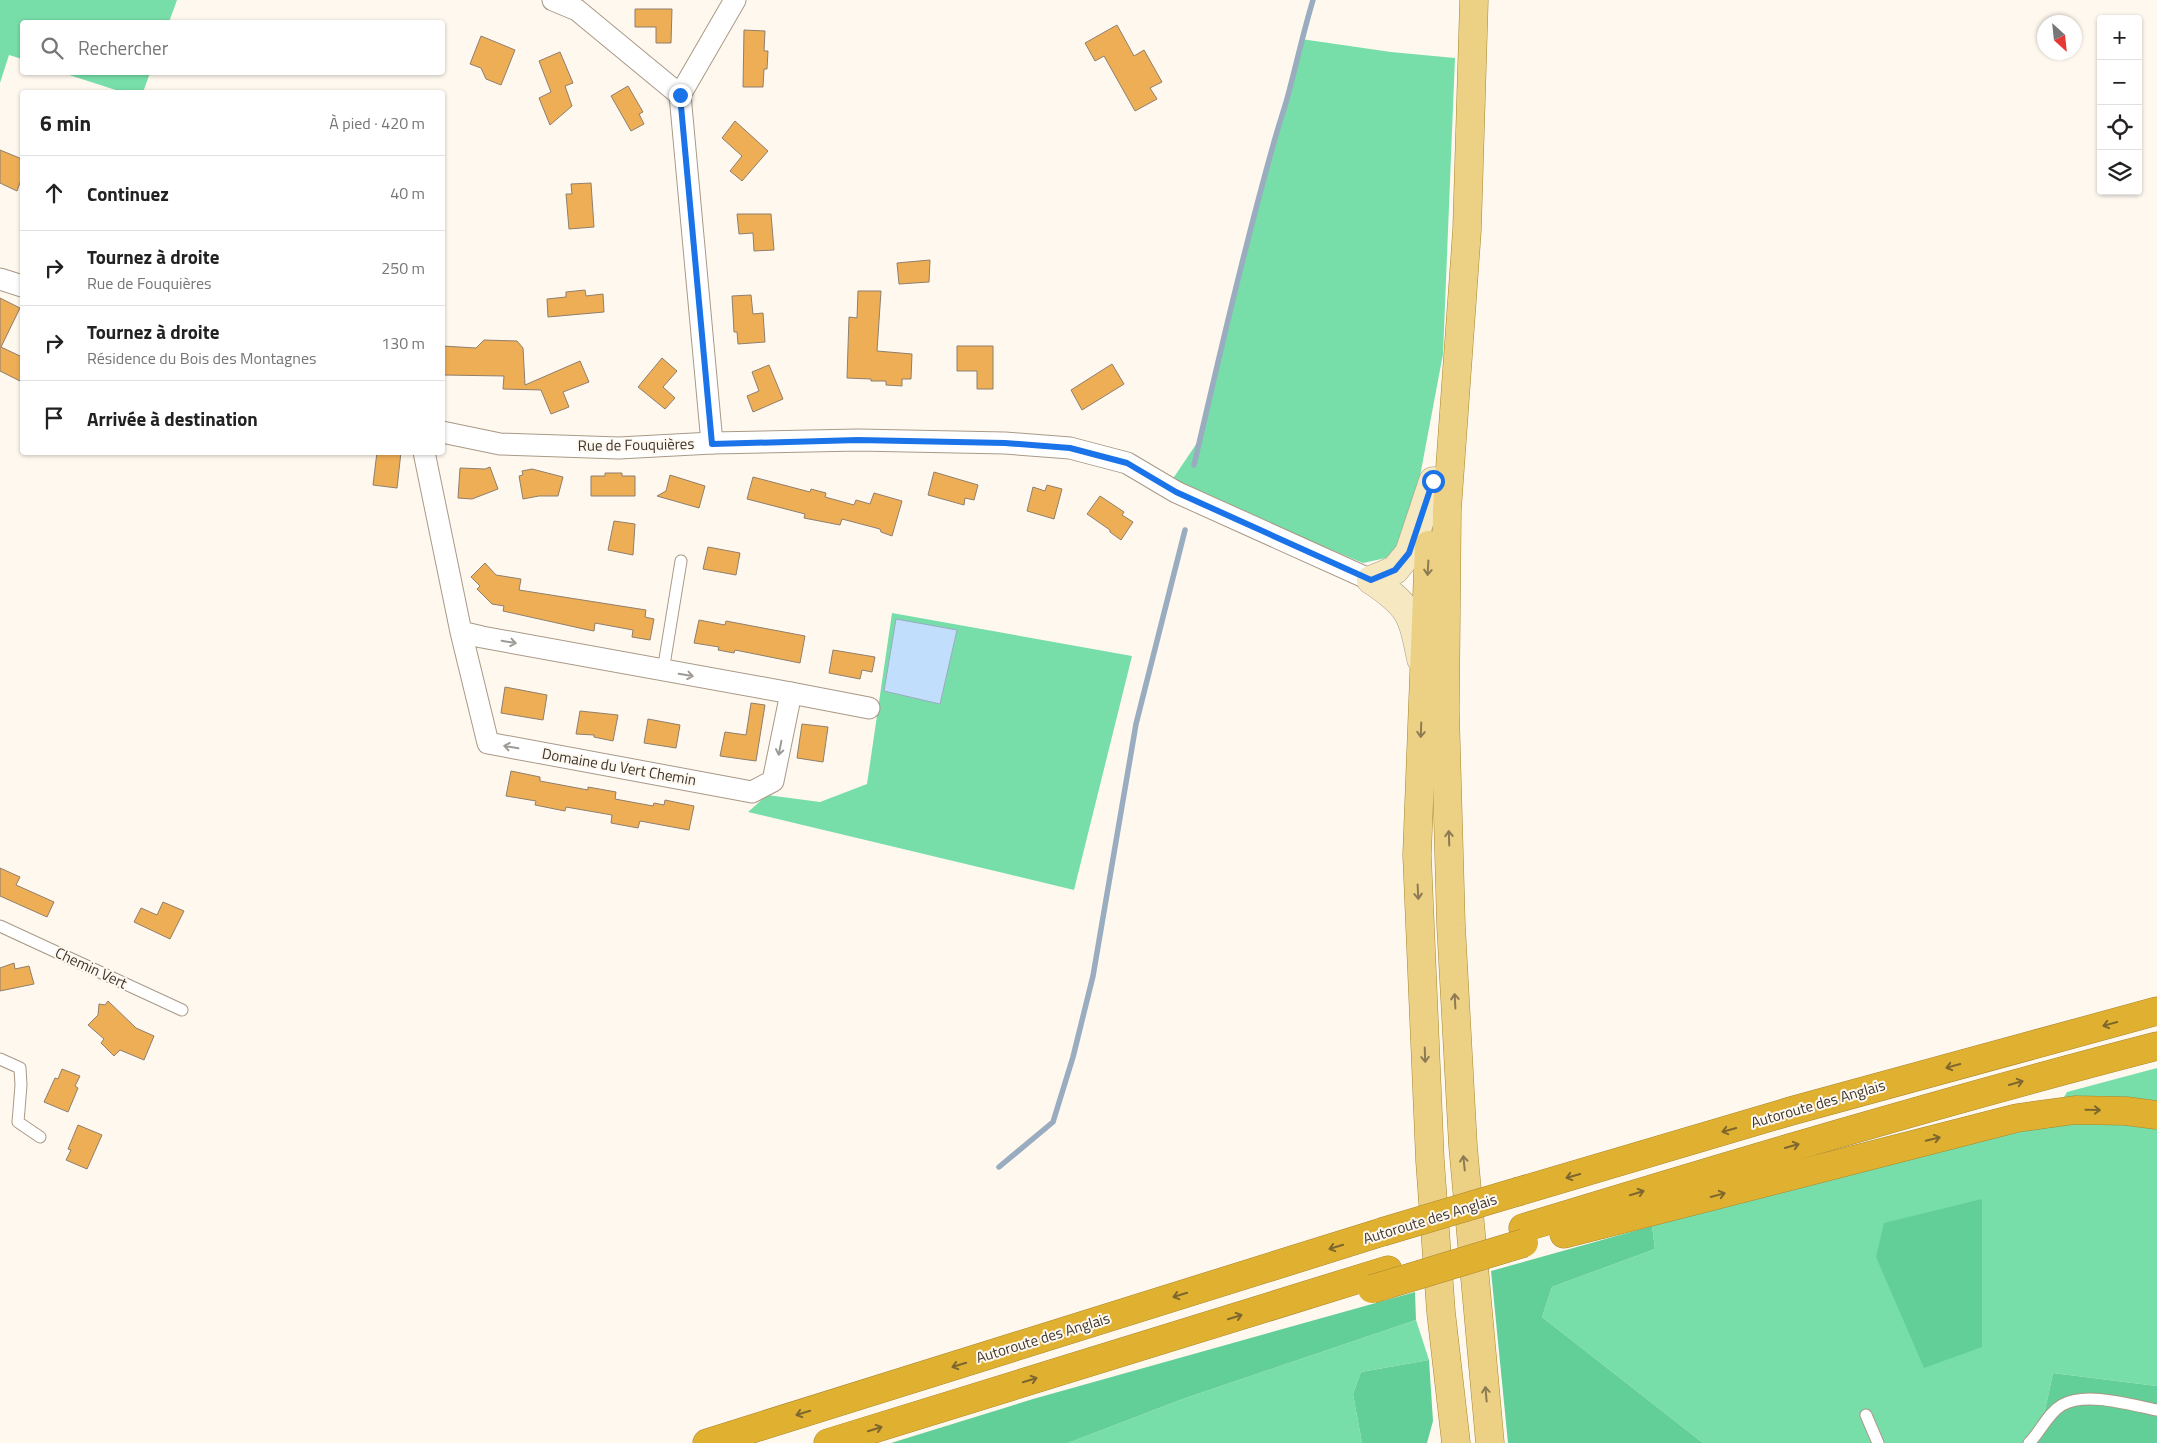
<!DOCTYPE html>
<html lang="fr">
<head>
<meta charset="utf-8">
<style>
  :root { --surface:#fff; --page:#f6f6f6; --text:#222; --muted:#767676; --line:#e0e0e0 }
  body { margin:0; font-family:"Titillium Web",sans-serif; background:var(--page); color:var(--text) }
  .controls { position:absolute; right:15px; top:15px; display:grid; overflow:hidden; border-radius:5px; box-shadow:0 1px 4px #0004 }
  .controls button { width:45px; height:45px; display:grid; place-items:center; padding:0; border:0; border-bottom:1px solid var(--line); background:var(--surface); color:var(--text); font:25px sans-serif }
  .compass { position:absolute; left:2037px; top:15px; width:45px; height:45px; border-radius:50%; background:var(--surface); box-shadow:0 1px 4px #0004; rotate:153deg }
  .stop { position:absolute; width:15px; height:15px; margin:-11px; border:4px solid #1a73e8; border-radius:50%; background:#fff }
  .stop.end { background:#1a73e8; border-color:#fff; box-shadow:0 1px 5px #0008 }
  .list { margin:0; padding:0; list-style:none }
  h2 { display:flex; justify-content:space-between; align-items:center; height:65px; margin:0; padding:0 20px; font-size:21px }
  h2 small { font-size:16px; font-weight:400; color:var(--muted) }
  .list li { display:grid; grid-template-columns:32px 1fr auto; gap:15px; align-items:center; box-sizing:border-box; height:75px; padding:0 20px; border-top:1px solid var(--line) }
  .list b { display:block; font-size:19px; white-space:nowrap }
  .list p { margin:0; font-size:16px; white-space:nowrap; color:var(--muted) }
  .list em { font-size:16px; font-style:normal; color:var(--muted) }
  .icon { flex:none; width:28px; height:28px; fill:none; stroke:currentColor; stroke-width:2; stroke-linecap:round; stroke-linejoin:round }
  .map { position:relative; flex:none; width:2157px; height:1443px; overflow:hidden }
  .search { position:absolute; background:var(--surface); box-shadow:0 1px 4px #0004; left:20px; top:20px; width:425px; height:55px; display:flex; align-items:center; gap:12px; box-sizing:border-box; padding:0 18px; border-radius:5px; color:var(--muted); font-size:19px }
  .panel { position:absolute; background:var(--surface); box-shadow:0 1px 4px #0004; left:20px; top:90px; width:425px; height:365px; border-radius:5px }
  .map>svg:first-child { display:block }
  .green { fill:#77dea9 }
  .forest { fill:#62cf99 }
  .water { fill:#c2defd; stroke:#9aacbf }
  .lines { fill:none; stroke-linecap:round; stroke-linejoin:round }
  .stream { stroke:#9aacbf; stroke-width:5.5 }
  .building { fill:#eeae56; stroke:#8f7f6c }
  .lane-casing { stroke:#a99986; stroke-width:13 }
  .street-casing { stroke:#a99986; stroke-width:23 }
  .secondary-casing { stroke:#a99986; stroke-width:29 }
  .primary-casing { stroke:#a78630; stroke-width:29 }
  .highway-casing { stroke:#a78630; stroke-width:29 }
  .lane { stroke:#fff; stroke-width:11 }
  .street { stroke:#fff; stroke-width:21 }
  .secondary { stroke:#f6e8c1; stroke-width:28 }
  .primary { stroke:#ecd083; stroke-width:28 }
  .highway { stroke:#e0b131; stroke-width:28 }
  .highway-bridge-casing { stroke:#a78630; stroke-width:29; stroke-linecap:butt }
  .highway-bridge { stroke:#e0b131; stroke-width:28 }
  .oneway { stroke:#8c7b54 }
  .oneway2 { stroke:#9e9a96 }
  .oneway3 { stroke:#7e672f }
  .route { stroke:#1a73e8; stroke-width:6 }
  .labels { text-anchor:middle; stroke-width:4; stroke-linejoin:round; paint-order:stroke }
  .street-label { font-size:15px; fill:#3d362e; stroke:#fff8ef }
</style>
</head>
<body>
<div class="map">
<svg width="2157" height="1443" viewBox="0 0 2157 1443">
  <rect width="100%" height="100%" fill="#fff8ef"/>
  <!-- green -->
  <g class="green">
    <path d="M0,0H177L169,22H22V59L9,55L0,83Z"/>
    <path d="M1301,39L1391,52L1455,58L1443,354L1414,508L1405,541L1386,558L1363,563L1274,526L1172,480L1201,437L1210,390L1274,141L1287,98Z"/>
    <path d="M63,73H150L143,92H122Z"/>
    <path d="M892,613L1132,656L1074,890L748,812L767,795L820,802L867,784Z"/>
    <path d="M2157,1068V1386L2053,1373L2038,1443H1703L1542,1317L1552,1287L1655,1249L1652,1226L1923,1153L2047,1126L2067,1092Z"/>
    <path d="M1416,1320L1429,1360L1361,1372L1353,1394L1362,1443H1068L1180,1400Z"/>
  </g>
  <!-- forest -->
  <g class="forest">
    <path d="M1982,1199V1347L1924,1368L1876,1257L1884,1223Z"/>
    <path d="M1652,1226L1655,1249L1552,1287L1542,1317L1703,1443H1508L1491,1271Z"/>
    <path d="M1415,1292L1416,1320L1180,1400L1068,1443H891L1033,1399Z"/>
    <path d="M1429,1360L1433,1421L1427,1443H1362L1353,1394L1361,1372Z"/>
    <path d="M2053,1373L2157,1386V1443H2038Z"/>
  </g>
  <!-- water -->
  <path class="water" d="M896,619L957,630L940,704L884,691Z"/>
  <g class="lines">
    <!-- stream -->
    <g class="stream">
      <path d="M1194,465C1219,357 1244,249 1274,142C1278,127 1283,113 1287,99C1296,66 1303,33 1313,0"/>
      <path d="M999,1167L1053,1122L1073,1057L1093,976L1136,724L1185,530"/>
    </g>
  </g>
  <!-- building -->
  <g class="building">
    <path d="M635,9H672L671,43H656V27H635Z"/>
    <path d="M1117,25L1134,56L1144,50L1162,82L1150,88L1157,99L1135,111L1104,56L1095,61L1085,43Z"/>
    <path d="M744,30L765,31L764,51H768L767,69H764L763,87H743Z"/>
    <path d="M481,36L515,50L501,85L486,79L481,68L470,64Z"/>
    <path d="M560,52L573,83L565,86L572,106L550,125L539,98L551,92L539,61Z"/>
    <path d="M628,86L643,112L639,114L644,124L631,131L611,96Z"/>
    <path d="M735,121L768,151L742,181L730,171L742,156L722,138Z"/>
    <path d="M0,150L22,159V177L17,191L0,183Z"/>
    <path d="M591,183L594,227L569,229L566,194H572L571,184Z"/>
    <path d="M737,214H771L774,250L754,251L753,233L739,234Z"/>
    <path d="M930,260L929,282L899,284L897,263Z"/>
    <path d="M585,290L586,296L603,294L604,312L548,317L547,299L566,297V292Z"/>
    <path d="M858,291H881L877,351L912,354L911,379H902V386L886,385V381H871V379L847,378L849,317L857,318Z"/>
    <path d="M751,295L753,314L763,313L765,342L738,344L737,332H734L732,296Z"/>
    <path d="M0,298L20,308L1,347L22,357V382L0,371Z"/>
    <path d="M484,340L517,341L523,348L525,385L580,361L589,382L563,392L569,407L551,414L541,390L503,389L504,376L444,375L442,346L476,348Z"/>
    <path d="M957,346H993V389H977V371H957Z"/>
    <path d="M662,358L677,371L663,387L675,398L665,409L638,387Z"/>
    <path d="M1112,364L1124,384L1082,410L1071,390Z"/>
    <path d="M769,365L783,399L753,412L747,396L759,391L752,372Z"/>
    <path d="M377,452H401L397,488L373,485Z"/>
    <path d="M490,467L498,489L472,499L458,498L460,468L485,469Z"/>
    <path d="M532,469L563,477L558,496H539L523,499L519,476L523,475L522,471Z"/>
    <path d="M934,472L978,485L974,500L965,498L964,505L928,495Z"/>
    <path d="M605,473H622V476H635V496H591V476H605Z"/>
    <path d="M670,475L705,486L699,508L657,496L666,491Z"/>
    <path d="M753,477L810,492L811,489L826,493L825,497L854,505L856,500L870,504L874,493L902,501L892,536L881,532L880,529L842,519L840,525L804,518L805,514L747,499Z"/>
    <path d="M1047,485L1062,489L1054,519L1027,511L1033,487L1045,491Z"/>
    <path d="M1100,496L1124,512L1122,515L1133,522L1121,540L1110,532V530L1087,514Z"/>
    <path d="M614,521L635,524L633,555L608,550Z"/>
    <path d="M708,547L740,553L736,575L703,569Z"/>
    <path d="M485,563L496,575L521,579L519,590L646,610L645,617L654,619L650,640L632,637L633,630L595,623L594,631L584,629L503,611L504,606L492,604L477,589L480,586L471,577Z"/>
    <path d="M699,620L725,625L726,621L805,636L800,663L735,650L734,653L718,650L719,647L694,643Z"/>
    <path d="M833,650L875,657L872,672L862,670L860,679L829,673Z"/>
    <path d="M505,687L547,695L543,720L501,713Z"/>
    <path d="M751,703L765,705L756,761L720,756L725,732L746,735Z"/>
    <path d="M580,711L618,715L613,741L594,737V735L576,734Z"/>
    <path d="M648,719L680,725L676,748L644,743Z"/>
    <path d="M802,724L828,727L823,762L797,758Z"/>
    <path d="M511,771L540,777V781L588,790V787L616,792L615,799L653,806L654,803L664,805L665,800L694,806L689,830L640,821L638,828L611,823L612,815L566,807L565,811L535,805L536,801L506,796Z"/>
    <path d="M0,868L20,877L16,885L54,902L47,917L0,896Z"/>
    <path d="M163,902L184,911L170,939L134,922L141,908L157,915Z"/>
    <path d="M14,963L15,969L29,966L34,984L0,991V968Z"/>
    <path d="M108,1001L136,1028L154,1036L144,1060L120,1050L114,1056L101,1043L104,1039L88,1025L98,1015L99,1004L105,1005Z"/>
    <path d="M62,1069L80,1076L75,1086L78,1088L68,1112L44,1102L55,1078L58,1079Z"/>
    <path d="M78,1125L102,1135L87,1169L66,1160L71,1150L68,1149Z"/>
  </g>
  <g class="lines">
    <defs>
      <g id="lane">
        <path d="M663,671L681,561"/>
        <path d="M0,926L182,1010"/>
        <path d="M0,1059L20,1068L21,1085L18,1122L40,1137"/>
        <path d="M1866,1415L1878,1443"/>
        <path d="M2029,1443C2041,1431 2048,1413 2062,1405C2086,1391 2131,1405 2157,1410"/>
      </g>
      <g id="street">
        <path d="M553,0L577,10L680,95"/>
        <path d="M0,279L22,286"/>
        <path d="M442,432L500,444L619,448L712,443L858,440L1005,443L1070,448L1127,463L1176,492L1371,580"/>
        <path d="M712,443L680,95L735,0"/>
        <path d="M424,452L461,632L488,743L752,792L773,781L791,693L482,637L461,632"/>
        <path d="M791,693L869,708"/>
      </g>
      <g id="secondary">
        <path d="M1371,580L1395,570L1409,553L1433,481"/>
        <path d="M1371,580C1410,606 1412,614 1421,659"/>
      </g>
      <g id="primary">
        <path d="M1474,0L1467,230L1447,510L1445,711L1451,925L1463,1146L1490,1443"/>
        <path d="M1429,545L1417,855L1430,1161L1441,1312L1456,1443"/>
      </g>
      <g id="highway">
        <path d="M1520,1191L1791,1111L2157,1011"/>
        <path d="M1523,1228C1733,1164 1944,1101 2157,1046"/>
        <path d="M1564,1234L2017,1118L2075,1110L2126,1111L2157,1115"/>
        <path d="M707,1443L1382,1232"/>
        <path d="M828,1443L1388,1270"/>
      </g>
    </defs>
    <!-- lane casing -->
    <use href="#lane" class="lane-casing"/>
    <!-- street casing -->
    <use href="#street" class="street-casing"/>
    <!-- secondary casing -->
    <use href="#secondary" class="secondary-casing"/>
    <!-- primary casing -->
    <use href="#primary" class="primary-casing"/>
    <!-- highway casing -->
    <use href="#highway" class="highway-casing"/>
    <!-- lane -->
    <use href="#lane" class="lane"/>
    <!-- street -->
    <use href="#street" class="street"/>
    <!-- secondary -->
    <use href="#secondary" class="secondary"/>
    <!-- primary -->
    <use href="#primary" class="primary"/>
    <!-- highway -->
    <use href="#highway" class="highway"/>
    <defs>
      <g id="highway-bridge">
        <path d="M1382,1232L1520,1191"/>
        <path d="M1372,1289L1524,1243"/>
      </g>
    </defs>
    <!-- highway-bridge casing -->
    <use href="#highway-bridge" class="highway-bridge-casing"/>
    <!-- highway-bridge -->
    <use href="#highway-bridge" class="highway-bridge"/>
  </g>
  <!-- one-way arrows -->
  <defs><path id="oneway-shaft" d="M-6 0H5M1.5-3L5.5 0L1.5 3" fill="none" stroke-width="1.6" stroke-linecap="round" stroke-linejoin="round" transform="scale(1.25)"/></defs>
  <g class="oneway">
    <use href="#oneway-shaft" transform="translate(1428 568) rotate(93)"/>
    <use href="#oneway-shaft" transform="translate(1421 730) rotate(92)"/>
    <use href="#oneway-shaft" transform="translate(1449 838) rotate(-92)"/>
    <use href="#oneway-shaft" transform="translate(1418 892) rotate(87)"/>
    <use href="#oneway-shaft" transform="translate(1455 1001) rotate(-93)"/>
    <use href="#oneway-shaft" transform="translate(1425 1055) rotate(88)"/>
    <use href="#oneway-shaft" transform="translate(1464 1163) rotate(-96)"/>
    <use href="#oneway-shaft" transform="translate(1486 1394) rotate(-95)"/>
  </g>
  <g class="oneway2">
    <use href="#oneway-shaft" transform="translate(509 642) rotate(10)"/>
    <use href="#oneway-shaft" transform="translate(686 675) rotate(10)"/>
    <use href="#oneway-shaft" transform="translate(511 747) rotate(-170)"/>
    <use href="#oneway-shaft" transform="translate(780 748) rotate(101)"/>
  </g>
  <g class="oneway3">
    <use href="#oneway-shaft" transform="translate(2110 1024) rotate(165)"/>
    <use href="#oneway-shaft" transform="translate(1953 1066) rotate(165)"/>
    <use href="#oneway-shaft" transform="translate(2016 1083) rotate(-16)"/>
    <use href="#oneway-shaft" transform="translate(2093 1110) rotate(1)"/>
    <use href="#oneway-shaft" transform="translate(1729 1130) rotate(164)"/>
    <use href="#oneway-shaft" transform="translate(1933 1139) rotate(-14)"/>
    <use href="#oneway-shaft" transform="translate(1792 1146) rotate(-16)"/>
    <use href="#oneway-shaft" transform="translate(1573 1176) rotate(164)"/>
    <use href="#oneway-shaft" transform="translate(1637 1193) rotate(-17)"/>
    <use href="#oneway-shaft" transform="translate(1718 1195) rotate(-15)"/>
    <use href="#oneway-shaft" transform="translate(1336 1247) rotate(163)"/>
    <use href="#oneway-shaft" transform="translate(1180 1295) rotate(163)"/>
    <use href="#oneway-shaft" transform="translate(1235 1317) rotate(-17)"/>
    <use href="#oneway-shaft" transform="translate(959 1365) rotate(163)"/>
    <use href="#oneway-shaft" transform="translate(1030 1380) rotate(-17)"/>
    <use href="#oneway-shaft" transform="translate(803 1413) rotate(163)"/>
    <use href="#oneway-shaft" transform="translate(875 1429) rotate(-17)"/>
  </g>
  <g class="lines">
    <!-- route -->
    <path class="route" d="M680,95L712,444L858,440L1005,443L1070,448L1127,463L1176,492L1371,580L1395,570L1409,553L1433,481"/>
  </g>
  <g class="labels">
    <!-- street labels -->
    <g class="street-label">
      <text transform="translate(636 445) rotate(-1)" y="5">Rue de Fouquières</text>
      <text transform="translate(619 767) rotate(10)" y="5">Domaine du Vert Chemin</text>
      <text transform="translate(91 968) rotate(25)" y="5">Chemin Vert</text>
      <text transform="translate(1818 1104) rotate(-16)" y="5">Autoroute des Anglais</text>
      <text transform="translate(1430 1219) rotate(-17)" y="5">Autoroute des Anglais</text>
      <text transform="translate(1043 1338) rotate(-17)" y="5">Autoroute des Anglais</text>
    </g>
  </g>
</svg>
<div class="controls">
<button>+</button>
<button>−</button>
<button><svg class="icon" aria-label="locate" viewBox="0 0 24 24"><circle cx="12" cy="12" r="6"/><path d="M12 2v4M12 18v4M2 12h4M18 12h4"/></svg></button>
<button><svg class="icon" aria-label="layers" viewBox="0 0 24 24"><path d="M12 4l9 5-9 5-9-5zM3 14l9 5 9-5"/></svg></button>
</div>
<svg class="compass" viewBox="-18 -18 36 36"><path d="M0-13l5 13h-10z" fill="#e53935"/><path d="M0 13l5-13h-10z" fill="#767676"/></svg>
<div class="stop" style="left:1433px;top:481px"></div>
<div class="stop end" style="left:680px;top:95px"></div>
<div class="search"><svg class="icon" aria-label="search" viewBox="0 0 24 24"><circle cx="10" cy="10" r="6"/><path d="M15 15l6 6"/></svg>Rechercher</div>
<section class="panel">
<h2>6 min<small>À pied · 420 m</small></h2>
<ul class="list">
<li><svg class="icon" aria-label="ahead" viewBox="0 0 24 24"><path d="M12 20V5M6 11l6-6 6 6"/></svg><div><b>Continuez</b></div><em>40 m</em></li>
<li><svg class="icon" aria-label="right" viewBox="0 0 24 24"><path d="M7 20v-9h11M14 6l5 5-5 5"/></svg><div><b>Tournez à droite</b><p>Rue de Fouquières</p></div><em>250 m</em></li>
<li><svg class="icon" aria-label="right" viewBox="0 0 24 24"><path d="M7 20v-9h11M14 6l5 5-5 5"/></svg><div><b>Tournez à droite</b><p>Résidence du Bois des Montagnes</p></div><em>130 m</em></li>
<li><svg class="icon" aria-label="arrive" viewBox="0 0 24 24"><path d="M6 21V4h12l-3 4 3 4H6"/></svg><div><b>Arrivée à destination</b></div></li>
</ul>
</section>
</div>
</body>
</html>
